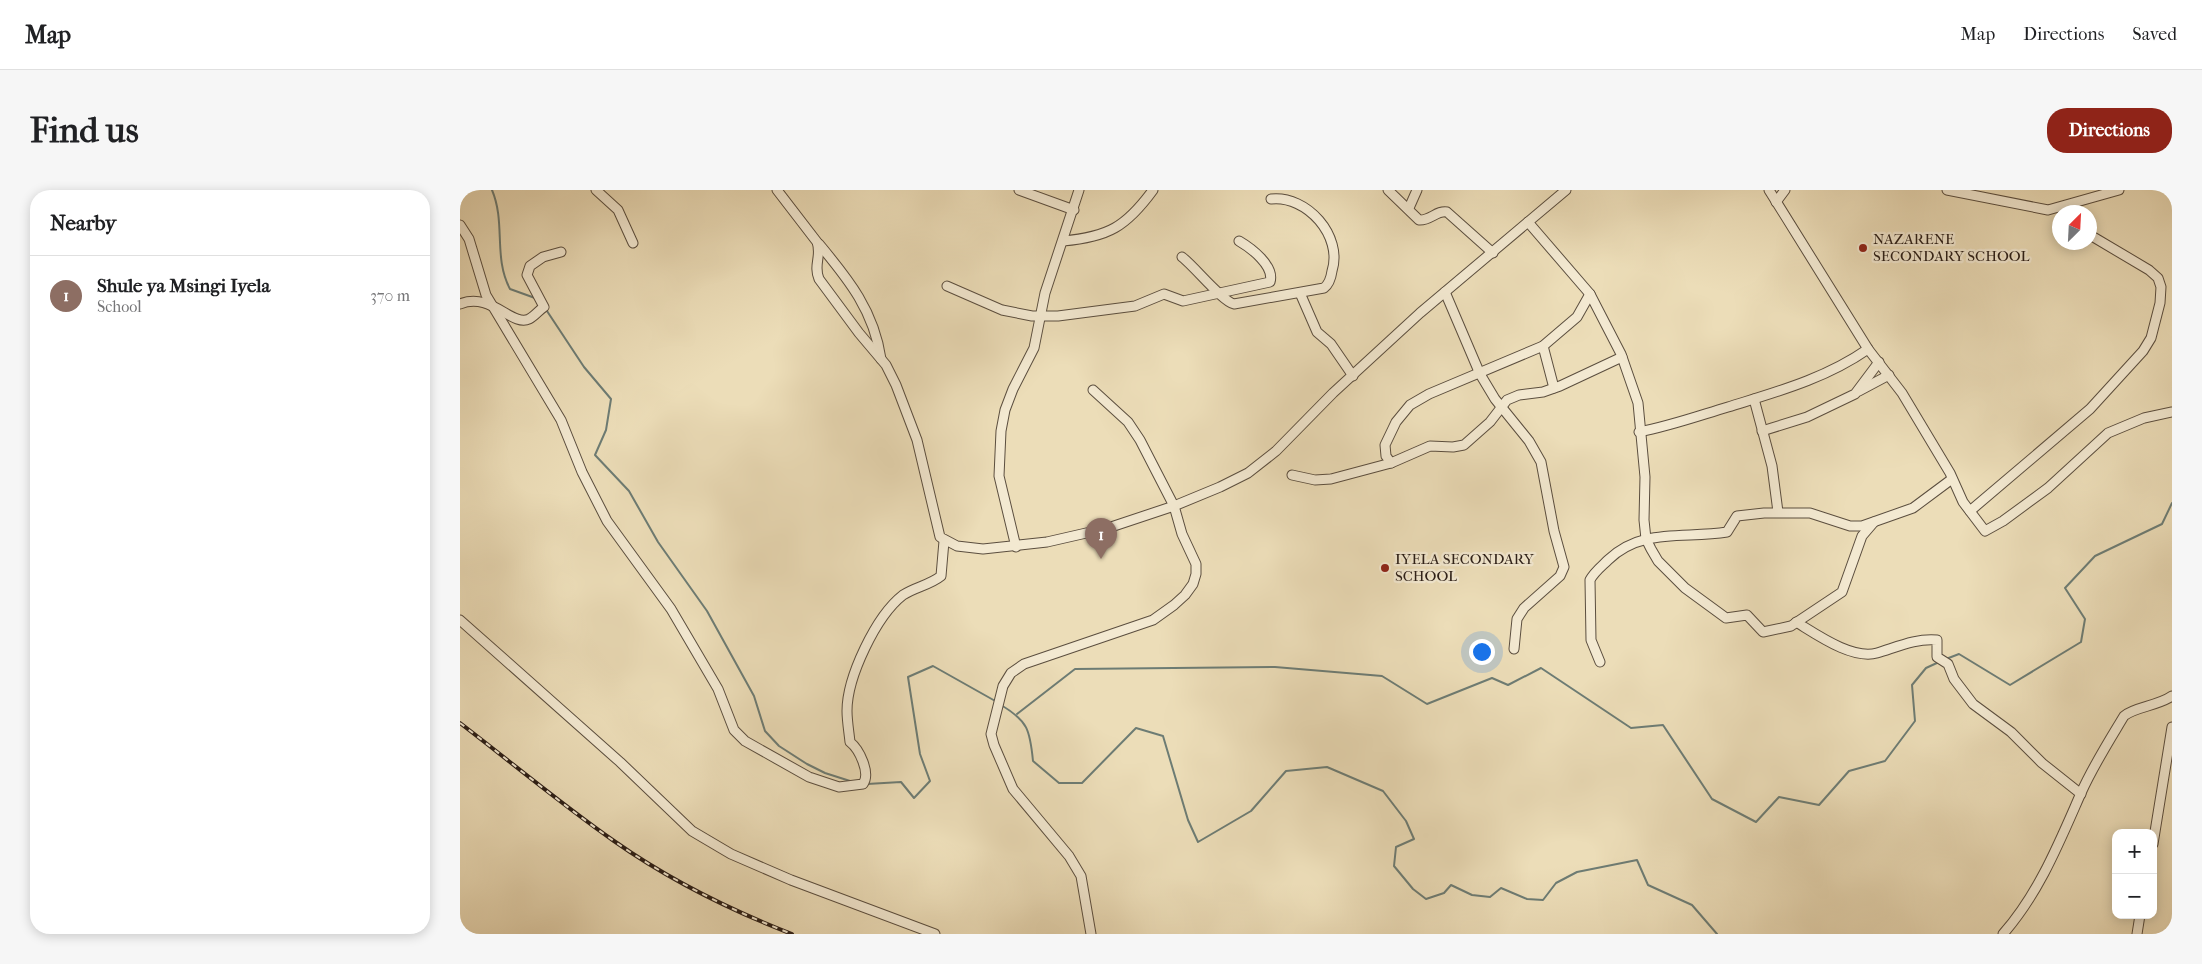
<!DOCTYPE html>
<html lang="en">
<head>
<meta charset="utf-8">
<style>
  :root { --surface:#fff; --page:#f6f6f6; --text:#202124; --muted:#757577; --line:#e0e0e0; --accent:#8f2418 }
  body { margin:0; font-family:"IM FELL French Canon",serif; background:var(--page); color:var(--text) }
  .controls { position:absolute; right:15px; bottom:15px; display:grid; overflow:hidden; border-radius:10px; box-shadow:0 2px 12px #0003 }
  .controls button { width:45px; height:45px; display:grid; place-items:center; padding:0; border:0; border-bottom:1px solid var(--line); background:var(--surface); color:var(--text); font:25px sans-serif }
  .compass { position:absolute; left:1592px; top:15px; width:45px; height:45px; border-radius:50%; background:var(--surface); box-shadow:0 2px 12px #0003; rotate:24deg }
  .you { position:absolute; left:1021px; top:461px; width:18px; height:18px; margin:-12px; border:4px solid #fff; border-radius:50%; background:#1a73e8; box-shadow:0 0 0 8px #1a73e833 }
  .badge { display:grid; place-items:center; width:32px; height:32px; border-radius:50%; background:var(--accent); color:#fff; font-size:16px; font-weight:700 }
  .pin { position:absolute; translate:-50% -41px; filter:drop-shadow(0 1px 2px #0008) }
  .pin::after { content:''; position:absolute; top:26px; width:18px; height:15px; background:inherit; clip-path:polygon(0 0,100% 0,50% 100%) }
  .list { margin:0; padding:0; list-style:none }
  h2 { display:flex; justify-content:space-between; align-items:center; height:65px; margin:0; padding:0 20px; font-size:21px }
  h2 small { font-size:16px; font-weight:400; color:var(--muted) }
  .list li { display:grid; grid-template-columns:32px 1fr auto; gap:15px; align-items:center; box-sizing:border-box; height:80px; padding:0 20px; border-top:1px solid var(--line) }
  .list b { display:block; font-size:19px; white-space:nowrap }
  .list p { margin:0; font-size:16px; white-space:nowrap; color:var(--muted) }
  .list em { font-size:16px; font-style:normal; color:var(--muted) }
  .map { position:relative; flex:none; width:1712px; height:744px; overflow:hidden; border-radius:20px }
  header { display:flex; align-items:center; gap:30px; box-sizing:border-box; height:70px; padding:0 25px; background:var(--surface); border-bottom:1px solid var(--line) }
  header strong { font-size:24px }
  nav { display:flex; gap:28px; margin-inline-start:auto; font-size:18px }
  .intro { display:flex; align-items:center; justify-content:space-between; box-sizing:border-box; height:120px; padding:0 30px }
  h1 { margin:0; font-size:35px }
  .button { padding:12px 22px; border-radius:20px; background:var(--accent); color:#fff; font-size:18px; font-weight:700 }
  main { display:flex; gap:30px; padding:0 30px }
  aside { flex:1; background:var(--surface); border-radius:20px; box-shadow:0 2px 12px #0003 }
  .map>svg:first-child { display:block }
  .lines { fill:none; stroke-linecap:round; stroke-linejoin:round }
  .stream { stroke:#6d7c74; stroke-width:2 }
  .minor-casing { stroke:#5b4e3f; stroke-width:11 }
  .minor { stroke:#f3e9d1; stroke-width:9 }
  .rail-casing { stroke:#2b1e17; stroke-width:4 }
  .rail { stroke:#f3e9d1; stroke-width:2; stroke-dasharray:5.5; stroke-linecap:butt }
  .poi-dot { fill:#8f2418; stroke:#f3e9d1; stroke-width:2 }
  .labels { text-anchor:middle; stroke-width:4.5; stroke-linejoin:round; paint-order:stroke }
  .poi-label { font-size:15px; fill:#2b1e17; stroke:#f3e9d1; text-anchor:start }
</style>
</head>
<body>
<header>
<strong>Map</strong>
<nav><a>Map</a><a>Directions</a><a>Saved</a></nav>
</header>
<div class="intro"><h1>Find us</h1><a class="button">Directions</a></div>
<main>
<aside>
<h2>Nearby<small></small></h2>
<ul class="list">
<li><span class="badge" style="background:#8d6e63">1</span><div><b>Shule ya Msingi Iyela</b><p>School</p></div><em>370 m</em></li>
</ul>
</aside>
<div class="map">
<svg width="1712" height="744" viewBox="0 0 1712 744">
  <rect width="100%" height="100%" fill="#ecddb8"/>
  <filter id="stains"><feTurbulence type="fractalNoise" baseFrequency=".004" numOctaves="4"/><feColorMatrix values="0 0 0 0 .2 0 0 0 0 .09 0 0 0 0 .02 0 0 0 .5 -.17"/></filter>
  <radialGradient id="worn" r=".72"><stop offset=".6" stop-color="#630" stop-opacity="0"/><stop offset="1" stop-color="#630" stop-opacity=".3"/></radialGradient>
  <g class="lines">
    <!-- stream -->
    <g class="stream">
      <path d="M32,0C46,33 33,67 50,99L75,108"/>
      <path d="M85,118L124,177L151,209L146,240L135,265L169,301L198,352L247,421L294,506L305,541L319,556L347,574L365,583L390,591"/>
      <path d="M1486,469L1499,464L1550,495L1621,452L1625,429L1605,398L1635,366L1702,334L1712,313"/>
      <path d="M541,515C568,531 570,540 573,571L599,593H622L676,538L703,546L728,630L738,652L791,621L826,581L867,577L923,601L946,631L954,649L936,657L934,676L953,699L966,709L984,703L991,695L1012,705L1030,707L1041,698L1067,709L1083,710L1096,693L1117,682L1177,670L1188,695L1232,715L1257,744"/>
      <path d="M557,524L615,479L815,477L922,486L967,514L1032,488L1048,495L1081,478L1171,538L1203,535L1252,609L1296,632L1319,607L1359,615L1389,581L1425,571L1455,531L1452,495L1466,478L1479,472"/>
      <path d="M407,594L441,592L454,608L470,591L460,564L448,487L473,476L537,512"/>
    </g>
    <defs>
      <g id="minor">
        <path d="M136,0L158,20L173,53"/>
        <path d="M317,0L357,52C362,66 353,75 359,89L399,143L426,175L436,195L457,250L480,347L497,356L523,359L587,352L648,338L714,316L760,297L788,283L816,261L873,203L960,123L1106,0"/>
        <path d="M559,0L614,20"/>
        <path d="M928,0L959,30C970,31 977,20 987,22L1033,63"/>
        <path d="M1309,0L1408,159L1442,203L1490,283L1503,312L1525,341L1543,331L1588,298L1648,243L1684,228L1712,222"/>
        <path d="M1487,0L1588,20L1659,0"/>
        <path d="M1316,12L1325,0"/>
        <path d="M949,18L957,0"/>
        <path d="M1068,32L1130,104L1161,164L1178,213L1185,287L1184,330L1186,349L1191,359L1198,371L1225,398L1266,428L1287,425L1303,442L1331,436L1382,402L1402,346L1414,332"/>
        <path d="M0,35L9,49L26,105L101,230L122,282L147,331L211,419L258,499L274,540L285,551L349,587L379,597L403,594C411,583 399,559 390,552C389,542 387,531 387,521C387,487 416,426 443,405C455,397 470,395 481,386L484,351"/>
        <path d="M603,51C648,47 666,37 693,0"/>
        <path d="M359,54C389,90 414,121 421,169"/>
        <path d="M722,67C735,77 762,111 774,114L864,98C869,94 871,88 872,81C883,46 847,5 811,9"/>
        <path d="M487,96L542,120L572,126H598L675,116L704,104L723,111L810,92C815,76 791,58 779,51"/>
        <path d="M985,102L1020,184L1035,209L1069,251L1081,272L1094,341L1104,377L1100,386L1064,418L1057,429L1054,459"/>
        <path d="M840,103L857,142L871,154L893,186"/>
        <path d="M0,114C30,101 52,137 69,129C75,126 79,120 84,117L67,85L70,76L83,67L101,62"/>
        <path d="M1083,156L1094,198"/>
        <path d="M1399,201L1429,185"/>
        <path d="M1294,209L1312,276L1318,322"/>
        <path d="M1302,241L1347,227L1395,204L1419,172"/>
        <path d="M1179,242C1210,236 1238,226 1268,217C1316,202 1365,189 1408,159"/>
        <path d="M931,273L926,266L925,255L936,232L950,215L969,204L1083,156L1117,127L1130,104"/>
        <path d="M832,285L855,290L871,289L931,273L970,256L993,257L1004,255L1030,232L1047,210L1059,205L1083,202L1100,196L1162,167"/>
        <path d="M1510,321L1630,219L1683,161L1691,148L1700,113L1701,97L1698,88L1689,80L1630,45"/>
        <path d="M556,357L539,286L541,241L545,220L553,199L574,158L585,103L619,0"/>
        <path d="M0,430L160,572L232,641L271,664L331,690L475,744"/>
        <path d="M1336,432C1356,444 1392,470 1417,463C1437,457 1456,448 1477,450V467L1488,474L1494,489L1513,514L1551,542L1582,573L1621,604"/>
        <path d="M1140,472L1131,450L1130,390C1134,382 1142,376 1148,370C1182,337 1225,349 1267,342L1277,326L1304,323H1350L1390,336H1402L1453,318L1492,289"/>
        <path d="M1693,654L1712,537"/>
        <path d="M631,744L621,686L609,666L553,599L534,555L531,544L543,496L551,483L564,474L693,430L714,415L725,405L733,394L736,384V374L722,344L714,316L680,250L668,232L633,200"/>
        <path d="M1543,744C1579,703 1599,653 1621,603C1633,576 1649,551 1664,526C1674,517 1698,516 1712,506"/>
        <path d="M1677,744L1680,725"/>
      </g>
    </defs>
    <!-- minor casing -->
    <use href="#minor" class="minor-casing"/>
    <!-- minor -->
    <use href="#minor" class="minor"/>
    <defs>
      <path id="rail" d="M0,533C51,572 101,614 154,651C208,689 270,720 332,744"/>
    </defs>
    <!-- rail casing -->
    <use href="#rail" class="rail-casing"/>
    <!-- rail -->
    <use href="#rail" class="rail"/>
  </g>
  <!-- markers -->
  <g class="poi-dot">
    <circle cx="1403" cy="58" r="5"/>
    <circle cx="925" cy="378" r="5"/>
  </g>
  <g class="labels">
    <!-- poi labels -->
    <g class="poi-label">
      <text x="1413" y="54">NAZARENE<tspan x="1413" dy="17">SECONDARY SCHOOL</tspan></text>
      <text x="935" y="374">IYELA SECONDARY<tspan x="935" dy="17">SCHOOL</tspan></text>
    </g>
  </g>
  <rect width="100%" height="100%" filter="url(#stains)"/>
  <rect width="100%" height="100%" fill="url(#worn)"/>
</svg>
<div class="controls">
<button>+</button>
<button>−</button>
</div>
<svg class="compass" viewBox="-18 -18 36 36"><path d="M0-13l5 13h-10z" fill="#e53935"/><path d="M0 13l5-13h-10z" fill="#757577"/></svg>
<div class="you"></div>
<div class="pin badge" style="left:641px;top:369px;background:#8d6e63">1</div>
</div>
</main>
</body>
</html>
